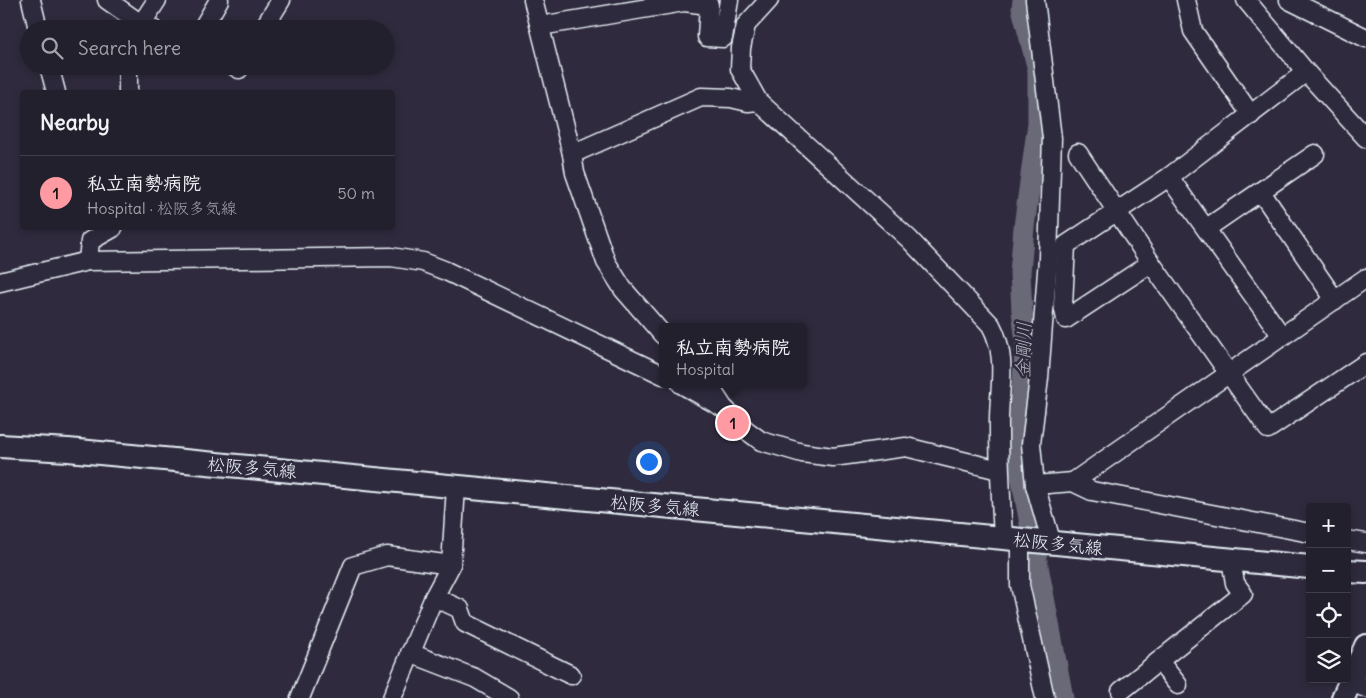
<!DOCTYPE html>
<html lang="en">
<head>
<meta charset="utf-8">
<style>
  :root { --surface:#23202e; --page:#2b2836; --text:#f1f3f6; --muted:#a3a3aa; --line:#403e4a; --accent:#ff9aa2 }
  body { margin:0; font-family:Delius,"Klee One",sans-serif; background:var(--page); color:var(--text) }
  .controls { position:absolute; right:15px; bottom:15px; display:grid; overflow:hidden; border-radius:5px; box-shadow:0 2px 8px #0003 }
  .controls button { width:45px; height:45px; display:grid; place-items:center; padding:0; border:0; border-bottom:1px solid var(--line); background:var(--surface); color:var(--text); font:25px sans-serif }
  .you { position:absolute; left:648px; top:461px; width:18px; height:18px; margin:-12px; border:4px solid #fff; border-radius:50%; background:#1a73e8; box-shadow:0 0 0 8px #1a73e833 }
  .badge { display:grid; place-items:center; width:32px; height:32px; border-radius:50%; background:var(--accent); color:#111; font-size:16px; font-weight:700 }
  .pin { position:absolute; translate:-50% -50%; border:2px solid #fff; box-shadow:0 1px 5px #0006 }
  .popup { position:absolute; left:659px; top:323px; width:148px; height:65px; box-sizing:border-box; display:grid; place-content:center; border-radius:5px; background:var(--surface); filter:drop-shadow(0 1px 4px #0005); font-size:16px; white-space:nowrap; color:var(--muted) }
  .popup b { font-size:19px; color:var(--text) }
  .popup::after { content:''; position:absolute; left:50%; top:100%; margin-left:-10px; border:10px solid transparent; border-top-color:var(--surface) }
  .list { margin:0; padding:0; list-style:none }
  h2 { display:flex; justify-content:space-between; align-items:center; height:65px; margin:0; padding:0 20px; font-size:21px }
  h2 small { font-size:16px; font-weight:400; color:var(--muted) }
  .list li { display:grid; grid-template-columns:32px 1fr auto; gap:15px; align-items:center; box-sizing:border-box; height:75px; padding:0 20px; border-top:1px solid var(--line) }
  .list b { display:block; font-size:19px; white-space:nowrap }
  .list p { margin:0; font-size:16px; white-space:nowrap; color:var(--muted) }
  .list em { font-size:16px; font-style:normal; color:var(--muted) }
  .icon { flex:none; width:28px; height:28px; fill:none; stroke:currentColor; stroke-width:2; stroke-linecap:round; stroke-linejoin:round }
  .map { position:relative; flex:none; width:1366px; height:698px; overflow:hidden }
  .search { position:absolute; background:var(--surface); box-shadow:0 2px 8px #0003; left:20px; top:20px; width:375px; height:55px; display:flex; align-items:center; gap:12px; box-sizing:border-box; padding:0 18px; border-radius:28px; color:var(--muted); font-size:19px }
  .panel { position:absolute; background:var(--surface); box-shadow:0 2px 8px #0003; left:20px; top:90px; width:375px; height:140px; border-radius:5px }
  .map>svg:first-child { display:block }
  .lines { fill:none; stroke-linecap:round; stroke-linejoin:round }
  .river { stroke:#696978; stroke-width:21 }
  .minor-casing { stroke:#e8f1f8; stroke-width:21 }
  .major-casing { stroke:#e8f1f8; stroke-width:26 }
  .minor { stroke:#2f2a3d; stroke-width:18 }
  .major { stroke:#2f2a3d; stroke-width:22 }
  .labels { text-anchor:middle; stroke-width:5; stroke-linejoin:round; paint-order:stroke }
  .street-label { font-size:18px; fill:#e8f1f8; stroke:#2f2a3d }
  .water-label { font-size:19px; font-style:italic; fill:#afb4be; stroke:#2f2a3d }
</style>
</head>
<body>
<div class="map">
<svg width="1366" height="698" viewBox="0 0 1366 698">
  <rect width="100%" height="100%" fill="#2f2a3d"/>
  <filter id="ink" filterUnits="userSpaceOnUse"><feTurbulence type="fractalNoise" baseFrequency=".02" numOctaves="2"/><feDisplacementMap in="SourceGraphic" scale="10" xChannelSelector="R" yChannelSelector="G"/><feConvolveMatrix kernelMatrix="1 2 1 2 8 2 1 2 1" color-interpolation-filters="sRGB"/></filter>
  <g filter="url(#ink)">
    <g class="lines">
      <!-- river -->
      <path class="river" d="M1023,0L1022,8L1038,70V123L1024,227L1020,273L1022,311L1026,342L1017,455L1063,698"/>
      <defs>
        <g id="minor">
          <path d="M31,0L38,29"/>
          <path d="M107,0L134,19L153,29"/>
          <path d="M533,0L572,154L575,173L606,262L623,289L663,335"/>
          <path d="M769,0L746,25L741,48L740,69L758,101L909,239L991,325C1009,359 998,390 999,427C999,464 1001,501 1003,538"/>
          <path d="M1035,0L1052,138L1048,258L1039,378L1031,444L1035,485L1052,544"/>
          <path d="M1186,0L1193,31L1251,115"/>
          <path d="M1246,0L1306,72L1366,138"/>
          <path d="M1289,0L1366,38"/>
          <path d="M540,26L684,2L709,5L707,37L723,38L729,0"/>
          <path d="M138,29L157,0"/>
          <path d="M202,29L219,0"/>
          <path d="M263,29L281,0"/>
          <path d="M49,66L56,92"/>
          <path d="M128,66V92"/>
          <path d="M234,66L239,69L240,66"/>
          <path d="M1078,153L1151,263L1268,429L1366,363"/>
          <path d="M572,154L701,97L731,98L748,102L758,101"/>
          <path d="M1169,177L1281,335"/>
          <path d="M1261,192L1335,300"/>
          <path d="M1207,228L1315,154"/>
          <path d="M88,261L90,241L113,228"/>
          <path d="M1151,263L1066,319L1063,305L1066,245L1169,177L1306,72"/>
          <path d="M0,282L88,261L391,257L423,262L446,271L663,375"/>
          <path d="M681,384L720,406"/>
          <path d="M708,384L723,407L746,430L761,441L802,453L833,457L906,447L999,470"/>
          <path d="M1073,482L1366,278"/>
          <path d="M1035,485L1073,482L1092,491L1310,533"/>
          <path d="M1020,540V585L1045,698"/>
          <path d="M1347,540L1366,543"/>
          <path d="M434,597L460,609L465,623L571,675"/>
          <path d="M410,653L475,678L509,698"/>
          <path d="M1159,661L1178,685"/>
          <path d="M1350,682L1366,688"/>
          <path d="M1121,691L1243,594L1235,583L1231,560"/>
          <path d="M300,698L353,566L387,556L451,565"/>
          <path d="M392,698L434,597L451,565L456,487"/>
        </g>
        <g id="major">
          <path d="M0,446L68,450L1310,567"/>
          <path d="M1347,571L1366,572"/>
          <path d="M1343,698L1366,646"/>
        </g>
      </defs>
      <!-- minor casing -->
      <use href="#minor" class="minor-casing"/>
      <!-- major casing -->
      <use href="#major" class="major-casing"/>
      <!-- minor -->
      <use href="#minor" class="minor"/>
      <!-- major -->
      <use href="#major" class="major"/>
    </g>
  </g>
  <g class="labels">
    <!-- street labels -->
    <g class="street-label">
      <text transform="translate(252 468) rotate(5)" y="6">松阪多気線</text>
      <text transform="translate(655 506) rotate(5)" y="6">松阪多気線</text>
      <text transform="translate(1058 544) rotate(6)" y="6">松阪多気線</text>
    </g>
    <!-- water labels -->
    <g class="water-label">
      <text transform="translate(1023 350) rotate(-89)" y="7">金剛川</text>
    </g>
  </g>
</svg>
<div class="controls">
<button>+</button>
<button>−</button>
<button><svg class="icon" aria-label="locate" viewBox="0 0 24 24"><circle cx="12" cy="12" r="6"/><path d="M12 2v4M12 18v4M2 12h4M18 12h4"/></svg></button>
<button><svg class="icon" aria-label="layers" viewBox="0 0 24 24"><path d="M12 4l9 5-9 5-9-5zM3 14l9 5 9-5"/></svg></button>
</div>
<div class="you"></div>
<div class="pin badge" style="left:733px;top:423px">1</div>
<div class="popup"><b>私立南勢病院</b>Hospital</div>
<div class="search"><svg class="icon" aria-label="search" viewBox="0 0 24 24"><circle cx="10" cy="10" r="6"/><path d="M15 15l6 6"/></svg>Search here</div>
<section class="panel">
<h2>Nearby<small></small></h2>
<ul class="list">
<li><span class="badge">1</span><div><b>私立南勢病院</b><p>Hospital · 松阪多気線</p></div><em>50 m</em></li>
</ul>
</section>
</div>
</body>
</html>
